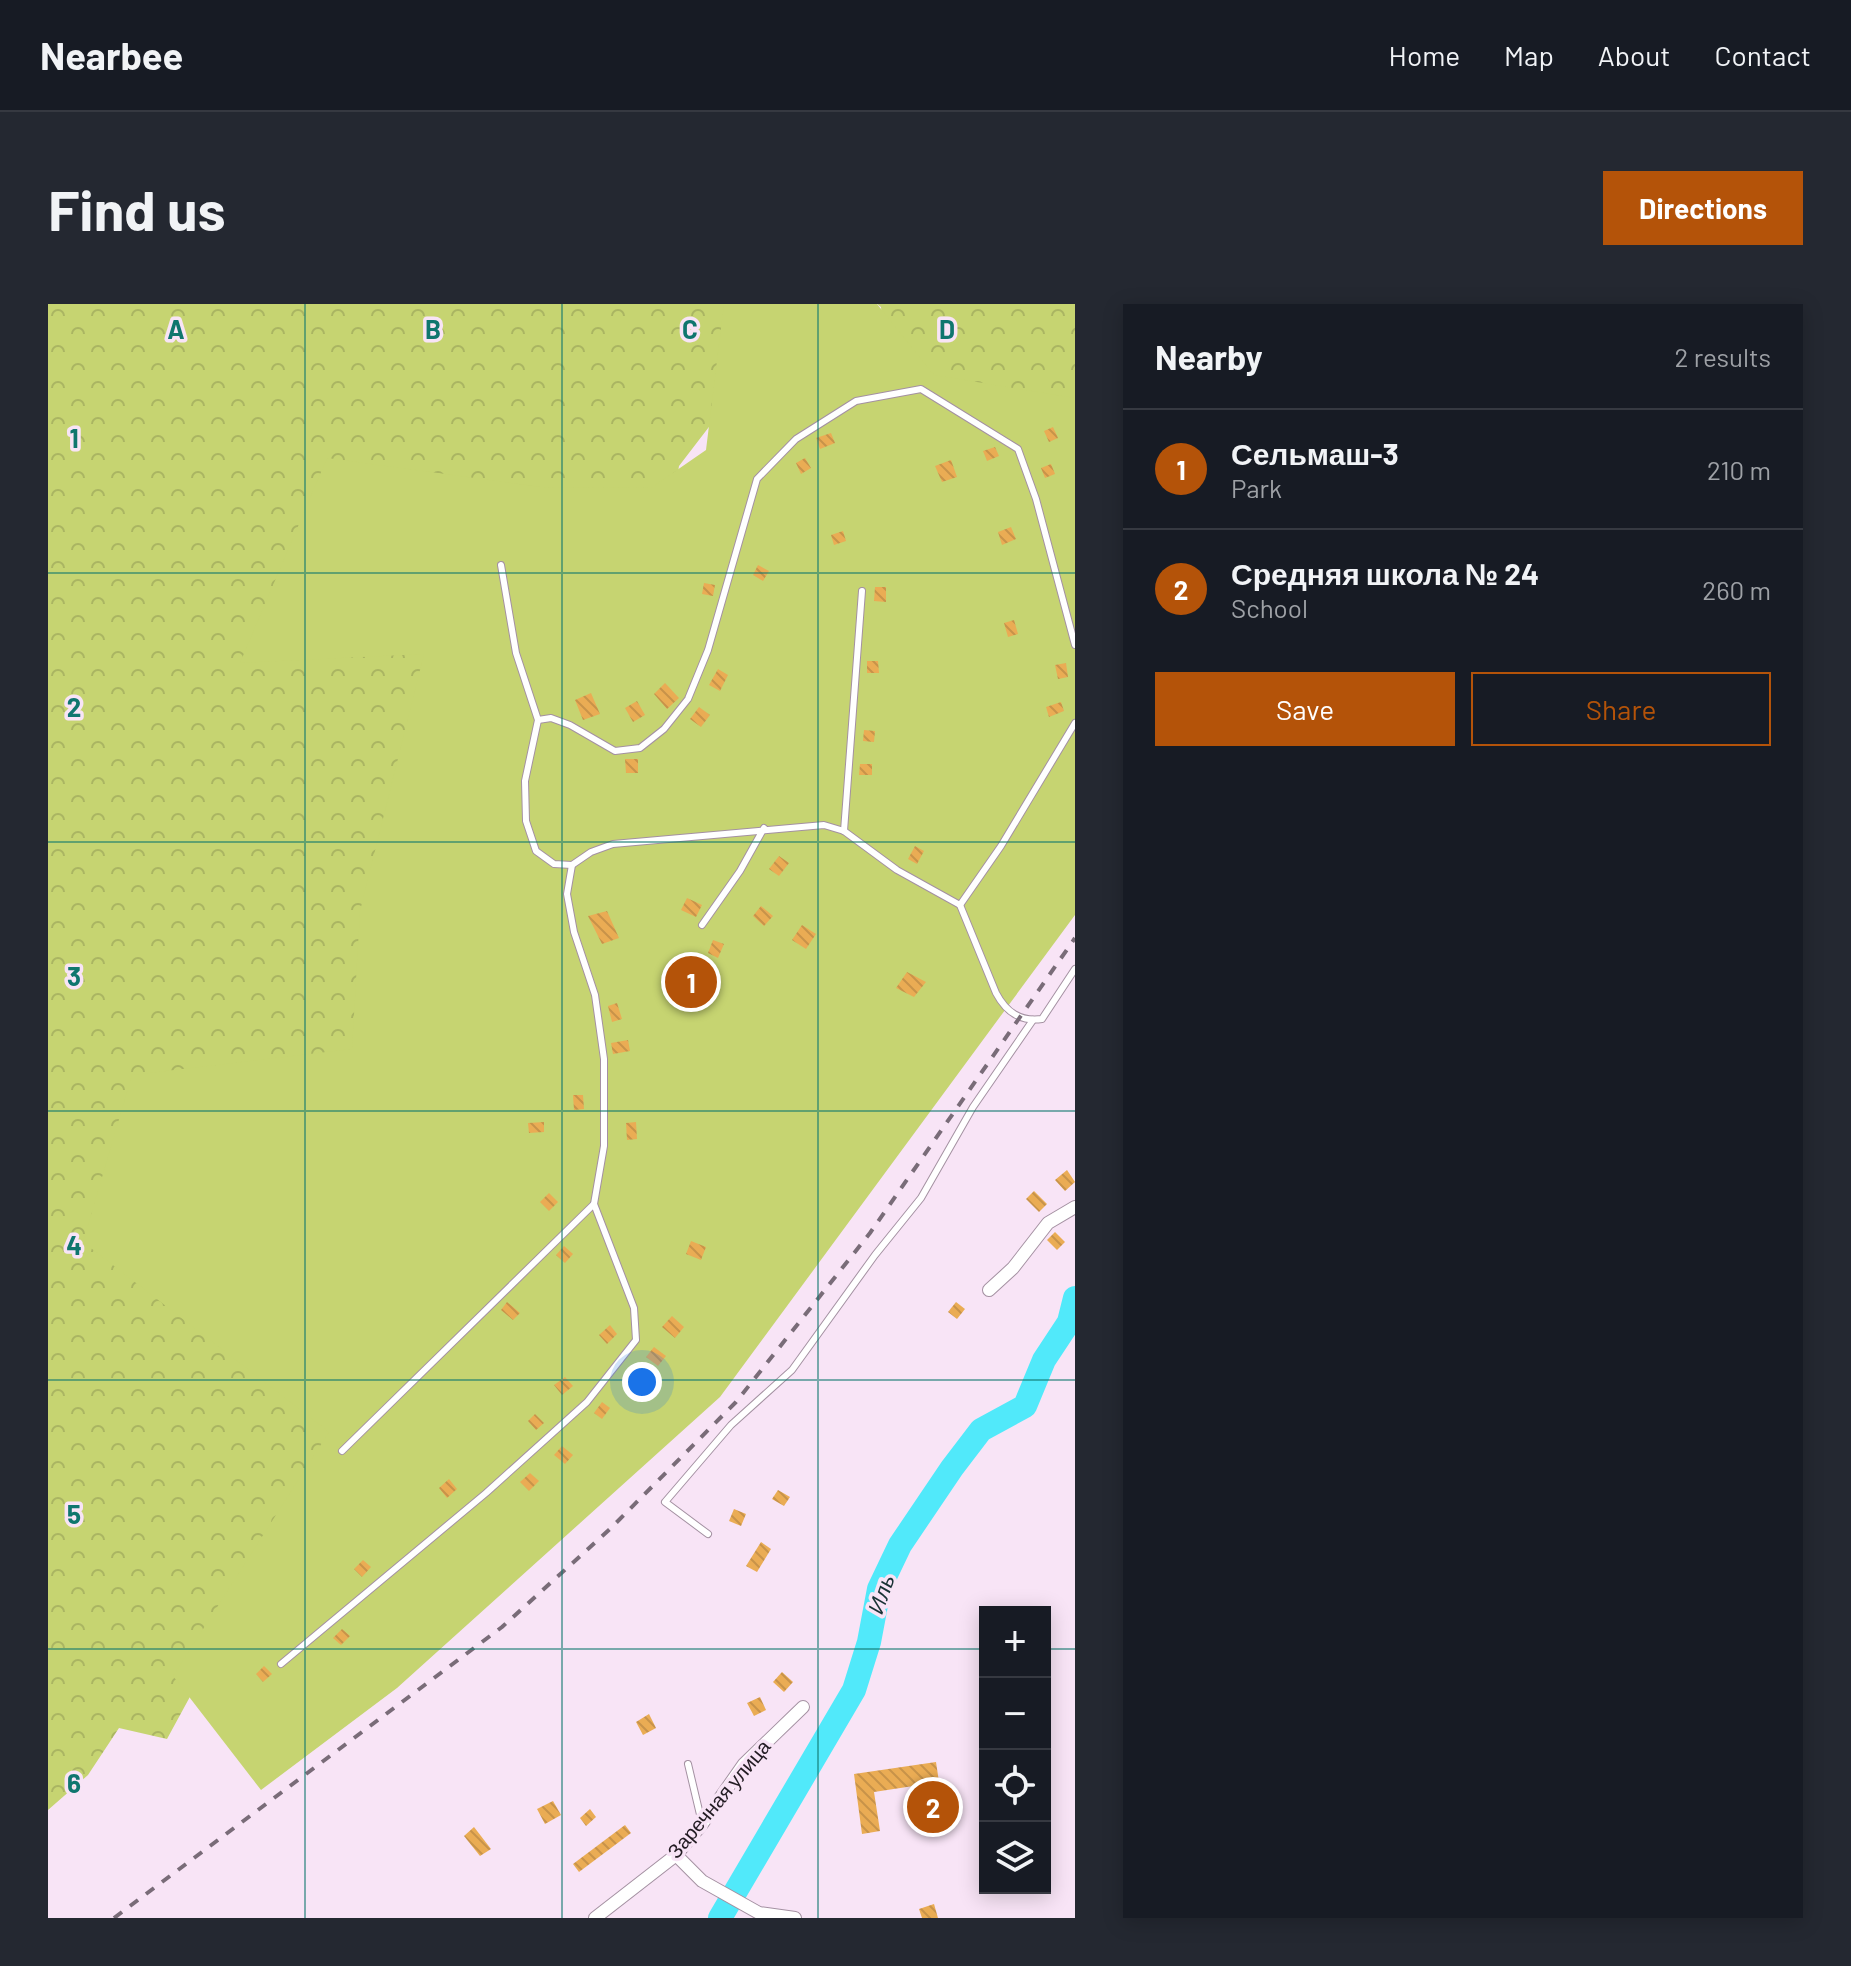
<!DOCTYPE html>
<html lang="en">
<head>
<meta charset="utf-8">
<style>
  :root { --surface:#171b24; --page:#242831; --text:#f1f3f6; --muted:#9ea1a6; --line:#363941; --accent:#b45309 }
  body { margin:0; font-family:Barlow,sans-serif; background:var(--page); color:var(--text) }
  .controls { position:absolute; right:24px; bottom:24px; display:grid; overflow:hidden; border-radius:0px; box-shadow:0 4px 20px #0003 }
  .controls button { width:72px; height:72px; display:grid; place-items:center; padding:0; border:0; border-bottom:2px solid var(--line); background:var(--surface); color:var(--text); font:40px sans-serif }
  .you { position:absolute; left:594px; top:1078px; width:28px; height:28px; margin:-20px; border:6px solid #fff; border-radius:50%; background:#1a73e8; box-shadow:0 0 0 12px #1a73e833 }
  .badge { display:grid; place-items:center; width:52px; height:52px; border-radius:50%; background:var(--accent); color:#fff; font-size:26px; font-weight:700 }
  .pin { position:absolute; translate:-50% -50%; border:4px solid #fff; box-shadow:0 2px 8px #0006 }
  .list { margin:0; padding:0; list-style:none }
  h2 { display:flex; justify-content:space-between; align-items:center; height:104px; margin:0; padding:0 32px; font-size:34px }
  h2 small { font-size:26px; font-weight:400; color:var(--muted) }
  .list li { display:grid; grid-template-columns:52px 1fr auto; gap:24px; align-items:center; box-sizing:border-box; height:120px; padding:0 32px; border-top:2px solid var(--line) }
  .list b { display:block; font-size:30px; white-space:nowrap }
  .list p { margin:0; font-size:26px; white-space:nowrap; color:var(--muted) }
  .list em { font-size:26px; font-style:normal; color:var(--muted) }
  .actions { display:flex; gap:16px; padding:24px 32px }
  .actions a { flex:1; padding:18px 0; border:2px solid var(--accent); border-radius:0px; text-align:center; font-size:28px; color:var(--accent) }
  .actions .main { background:var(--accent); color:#fff }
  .icon { flex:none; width:44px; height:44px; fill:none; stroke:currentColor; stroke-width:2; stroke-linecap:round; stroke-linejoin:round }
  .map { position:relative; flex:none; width:1027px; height:1614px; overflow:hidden; border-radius:0px }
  header { display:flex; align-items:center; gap:48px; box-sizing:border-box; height:112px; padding:0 40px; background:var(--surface); border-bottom:2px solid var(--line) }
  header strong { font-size:38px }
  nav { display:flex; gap:44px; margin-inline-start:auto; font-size:28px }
  .intro { display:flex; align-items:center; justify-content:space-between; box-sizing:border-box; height:192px; padding:0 48px }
  h1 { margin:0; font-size:56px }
  .button { padding:20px 36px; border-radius:0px; background:var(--accent); color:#fff; font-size:28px; font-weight:700 }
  main { display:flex; gap:48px; padding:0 48px }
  aside { flex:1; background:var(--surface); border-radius:0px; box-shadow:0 4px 20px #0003 }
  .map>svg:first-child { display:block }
  .forest { fill:url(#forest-crowns) }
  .garden { fill:#c6d471 }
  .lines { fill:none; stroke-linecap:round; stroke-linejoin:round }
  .river { stroke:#51e9fa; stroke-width:24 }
  .building { fill:url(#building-back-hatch) }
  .service-casing { stroke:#a491a2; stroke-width:8 }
  .minor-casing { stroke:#a491a2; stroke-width:14 }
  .service { stroke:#fff; stroke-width:6 }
  .minor { stroke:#fff; stroke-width:12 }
  .rail { stroke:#796c78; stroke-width:4; stroke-dasharray:10 10; stroke-linecap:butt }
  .grid { fill:none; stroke:#0f766e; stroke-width:2; stroke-opacity:0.55 }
  .labels { text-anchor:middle; stroke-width:7; stroke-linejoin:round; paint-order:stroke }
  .street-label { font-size:20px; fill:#231c23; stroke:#f8e4f6 }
  .water-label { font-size:22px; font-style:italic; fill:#193235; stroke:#f8e4f6 }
  .grid-label { font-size:26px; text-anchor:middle; font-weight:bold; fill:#0f766e; stroke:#f8e4f6; stroke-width:7; stroke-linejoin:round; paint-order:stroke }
</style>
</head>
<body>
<header>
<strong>Nearbee</strong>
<nav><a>Home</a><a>Map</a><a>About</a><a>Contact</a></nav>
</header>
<div class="intro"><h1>Find us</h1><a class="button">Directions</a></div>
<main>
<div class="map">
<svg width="1027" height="1614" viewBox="0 0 1027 1614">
  <defs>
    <pattern id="forest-crowns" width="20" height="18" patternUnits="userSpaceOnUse" patternTransform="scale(2)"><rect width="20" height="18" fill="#c6d471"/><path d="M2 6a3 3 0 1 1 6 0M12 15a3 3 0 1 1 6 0" fill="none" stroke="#aab562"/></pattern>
    <pattern id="building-back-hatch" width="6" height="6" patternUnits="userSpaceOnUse" patternTransform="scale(2)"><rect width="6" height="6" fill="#eaac54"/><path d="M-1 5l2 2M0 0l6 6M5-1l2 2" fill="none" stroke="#c89349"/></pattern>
  </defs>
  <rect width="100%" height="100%" fill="#f8e4f6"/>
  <!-- forest -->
  <g class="forest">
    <path d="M0,0H764L700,72L631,162L613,269L421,879L119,1435L71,1424L40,1471L0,1506Z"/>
    <path d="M829,0H1027V106L964,127L837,47L833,3Z"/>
  </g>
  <!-- garden -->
  <path class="garden" d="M676,0H829L886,71L1027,94V611L672,1093L349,1384L213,1486L125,1372L281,1128L35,938L84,771L304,745L312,607L376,350L192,359L279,154L493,183L603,184L658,146Z"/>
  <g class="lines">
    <!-- river -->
    <path class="river" d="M672,1614L806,1386L821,1338L831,1285L852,1241L904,1164L933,1126L977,1102L996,1056L1021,1018L1027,994"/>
  </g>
  <!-- building -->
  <g class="building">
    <path d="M1005,123L1010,134L1001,138L996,127Z"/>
    <path d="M783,129L787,139L772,145L768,134Z"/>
    <path d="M947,143L951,152L939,157L935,147Z"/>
    <path d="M757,154L763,164L753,170L748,159Z"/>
    <path d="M903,156L909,173L894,178L887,162Z"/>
    <path d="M1003,160L1007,170L997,174L993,164Z"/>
    <path d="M963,223L968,235L954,241L950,228Z"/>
    <path d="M795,227L798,237L786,241L783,231Z"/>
    <path d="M710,261L721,267L715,277L705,271Z"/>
    <path d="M656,279L667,281L665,292L654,290Z"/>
    <path d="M827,283H838V298L826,297Z"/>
    <path d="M966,316L970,330L960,333L956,319Z"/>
    <path d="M819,357H830L831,369H819Z"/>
    <path d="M1018,359L1020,373L1010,375L1007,361Z"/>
    <path d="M670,365L680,371L672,387L661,381Z"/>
    <path d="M617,379L631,394L619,405L606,390Z"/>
    <path d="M543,389L552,410L535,416L527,396Z"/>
    <path d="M589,397L597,411L585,418L577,404Z"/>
    <path d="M1013,398L1016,407L1001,413L998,403Z"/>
    <path d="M651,403L662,411L653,423L642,415Z"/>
    <path d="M816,426L827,427L826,438L815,437Z"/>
    <path d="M577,455H590V469H578Z"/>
    <path d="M812,460H824V471H811Z"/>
    <path d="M867,542L876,547L869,560L860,555Z"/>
    <path d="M731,552L741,559L731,572L721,565Z"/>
    <path d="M639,594L654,601L648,613L633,606Z"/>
    <path d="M713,602L725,612L716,622L705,612Z"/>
    <path d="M559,607L571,634L554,640L540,612Z"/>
    <path d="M754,621L768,630L758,645L744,636Z"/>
    <path d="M665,636L676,640L670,654L660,649Z"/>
    <path d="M859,668L878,678L866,693L848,684Z"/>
    <path d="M569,699L574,715L564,718L560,702Z"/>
    <path d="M580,736L582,747L565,750L563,739Z"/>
    <path d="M525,791H535L536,805L526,806Z"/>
    <path d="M496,818V828L481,829L480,819Z"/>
    <path d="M588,818L589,835L579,836L578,819Z"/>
    <path d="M1019,866L1027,878L1017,887L1007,876Z"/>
    <path d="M986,887L999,900L991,908L978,895Z"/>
    <path d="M501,889L510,898L501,907L492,898Z"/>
    <path d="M1007,928L1017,938L1009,946L999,936Z"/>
    <path d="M643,937L658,943L653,956L638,950Z"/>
    <path d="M516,942L525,950L517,959L508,951Z"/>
    <path d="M459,998L472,1009L465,1016L453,1006Z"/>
    <path d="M908,998L917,1005L909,1015L900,1008Z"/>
    <path d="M624,1012L636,1023L627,1034L614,1023Z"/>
    <path d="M562,1021L569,1030L559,1040L551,1031Z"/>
    <path d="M606,1043L618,1052L610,1062L598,1053Z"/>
    <path d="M517,1073L525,1082L514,1091L506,1081Z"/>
    <path d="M554,1098L562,1104L554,1115L546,1109Z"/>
    <path d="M487,1110L496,1119L488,1126L480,1117Z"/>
    <path d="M514,1142L525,1151L517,1160L506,1151Z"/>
    <path d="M482,1169L491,1177L481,1187L472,1178Z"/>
    <path d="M401,1175L409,1185L399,1194L391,1184Z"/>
    <path d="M730,1186L742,1193L736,1202L724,1195Z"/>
    <path d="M686,1205L698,1210L693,1222L681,1217Z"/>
    <path d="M713,1238L723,1245L709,1268L698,1262Z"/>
    <path d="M315,1256L323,1263L314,1273L306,1265Z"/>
    <path d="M294,1325L302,1332L293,1341L285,1334Z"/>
    <path d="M216,1362L224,1370L215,1378L208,1370Z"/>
    <path d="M734,1368L745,1378L736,1388L725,1378Z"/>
    <path d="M712,1393L718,1406L706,1412L699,1399Z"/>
    <path d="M601,1410L608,1424L595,1431L588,1418Z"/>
    <path d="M888,1458L897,1518L878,1520L872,1481L826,1488L832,1527L814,1530L806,1470Z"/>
    <path d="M505,1497L513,1511L497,1520L489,1505Z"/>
    <path d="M542,1505L548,1513L538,1522L532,1514Z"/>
    <path d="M577,1521L583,1529L531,1568L525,1560Z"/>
    <path d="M426,1523L443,1545L432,1552L416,1532Z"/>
    <path d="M886,1600L890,1614H874L871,1605Z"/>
  </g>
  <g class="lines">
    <defs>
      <g id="service">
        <path d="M453,261L468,349L490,416L477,477L478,517L488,547L506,560L524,561L543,548L565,540L776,521L796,527L849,566L912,601L948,689C958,708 972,718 994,715L1027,665"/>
        <path d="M490,416L503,414L522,421L567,447L592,444L616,425L640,395L660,346L709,175L748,135L808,97L873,85L970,145L988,195L1027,341"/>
        <path d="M796,527L814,287"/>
        <path d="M912,601L953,542L1027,419"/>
        <path d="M654,621L692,567L716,524"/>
        <path d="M294,1147L546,900L556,842V755L547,691L526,628L519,590L524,561"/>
        <path d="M660,1230L617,1198L683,1121L744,1066L827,951L873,894L925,803L985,716"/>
        <path d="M233,1360L438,1189L539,1098L588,1036L586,1004L546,900"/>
        <path d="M640,1460L654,1519"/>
      </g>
      <g id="minor">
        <path d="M941,986L965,964L1000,919L1027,903"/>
        <path d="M628,1551L654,1577L711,1609L747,1614"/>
        <path d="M547,1614L628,1551L654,1520L696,1460L755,1403"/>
      </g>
    </defs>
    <!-- service casing -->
    <use href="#service" class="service-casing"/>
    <!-- minor casing -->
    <use href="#minor" class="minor-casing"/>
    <!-- service -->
    <use href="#service" class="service"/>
    <!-- minor -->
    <use href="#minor" class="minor"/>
    <!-- rail -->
    <path class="rail" d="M66,1614L454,1323L562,1225L688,1098L822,929L1027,634"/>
  </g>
  <!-- grid -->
  <path class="grid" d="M257,0V1614M514,0V1614M770,0V1614M0,269H1027M0,538H1027M0,807H1027M0,1076H1027M0,1345H937M997,1345H1027"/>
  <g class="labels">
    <!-- street labels -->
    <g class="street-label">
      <text transform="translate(671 1495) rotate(-50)" y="7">Заречная улица</text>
    </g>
    <!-- water labels -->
    <g class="water-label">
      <text transform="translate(833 1290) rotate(-71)" y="8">Иль</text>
    </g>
  </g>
  <g class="grid-label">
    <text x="128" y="35">A</text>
    <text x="385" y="35">B</text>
    <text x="642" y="35">C</text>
    <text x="899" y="35">D</text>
    <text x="26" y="144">1</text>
    <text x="26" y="413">2</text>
    <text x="26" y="682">3</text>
    <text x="26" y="951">4</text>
    <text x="26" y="1220">5</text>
    <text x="26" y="1489">6</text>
  </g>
</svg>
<div class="controls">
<button>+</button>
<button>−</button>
<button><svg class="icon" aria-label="locate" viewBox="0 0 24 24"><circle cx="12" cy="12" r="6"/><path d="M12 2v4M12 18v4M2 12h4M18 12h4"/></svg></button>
<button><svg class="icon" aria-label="layers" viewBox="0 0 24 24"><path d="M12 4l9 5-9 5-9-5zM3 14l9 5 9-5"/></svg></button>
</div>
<div class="you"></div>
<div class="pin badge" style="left:643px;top:678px">1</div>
<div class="pin badge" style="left:885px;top:1503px">2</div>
</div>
<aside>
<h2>Nearby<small>2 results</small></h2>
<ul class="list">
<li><span class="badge">1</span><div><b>Сельмаш-3</b><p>Park</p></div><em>210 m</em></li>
<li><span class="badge">2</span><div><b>Средняя школа № 24</b><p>School</p></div><em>260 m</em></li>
</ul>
<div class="actions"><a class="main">Save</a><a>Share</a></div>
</aside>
</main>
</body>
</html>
